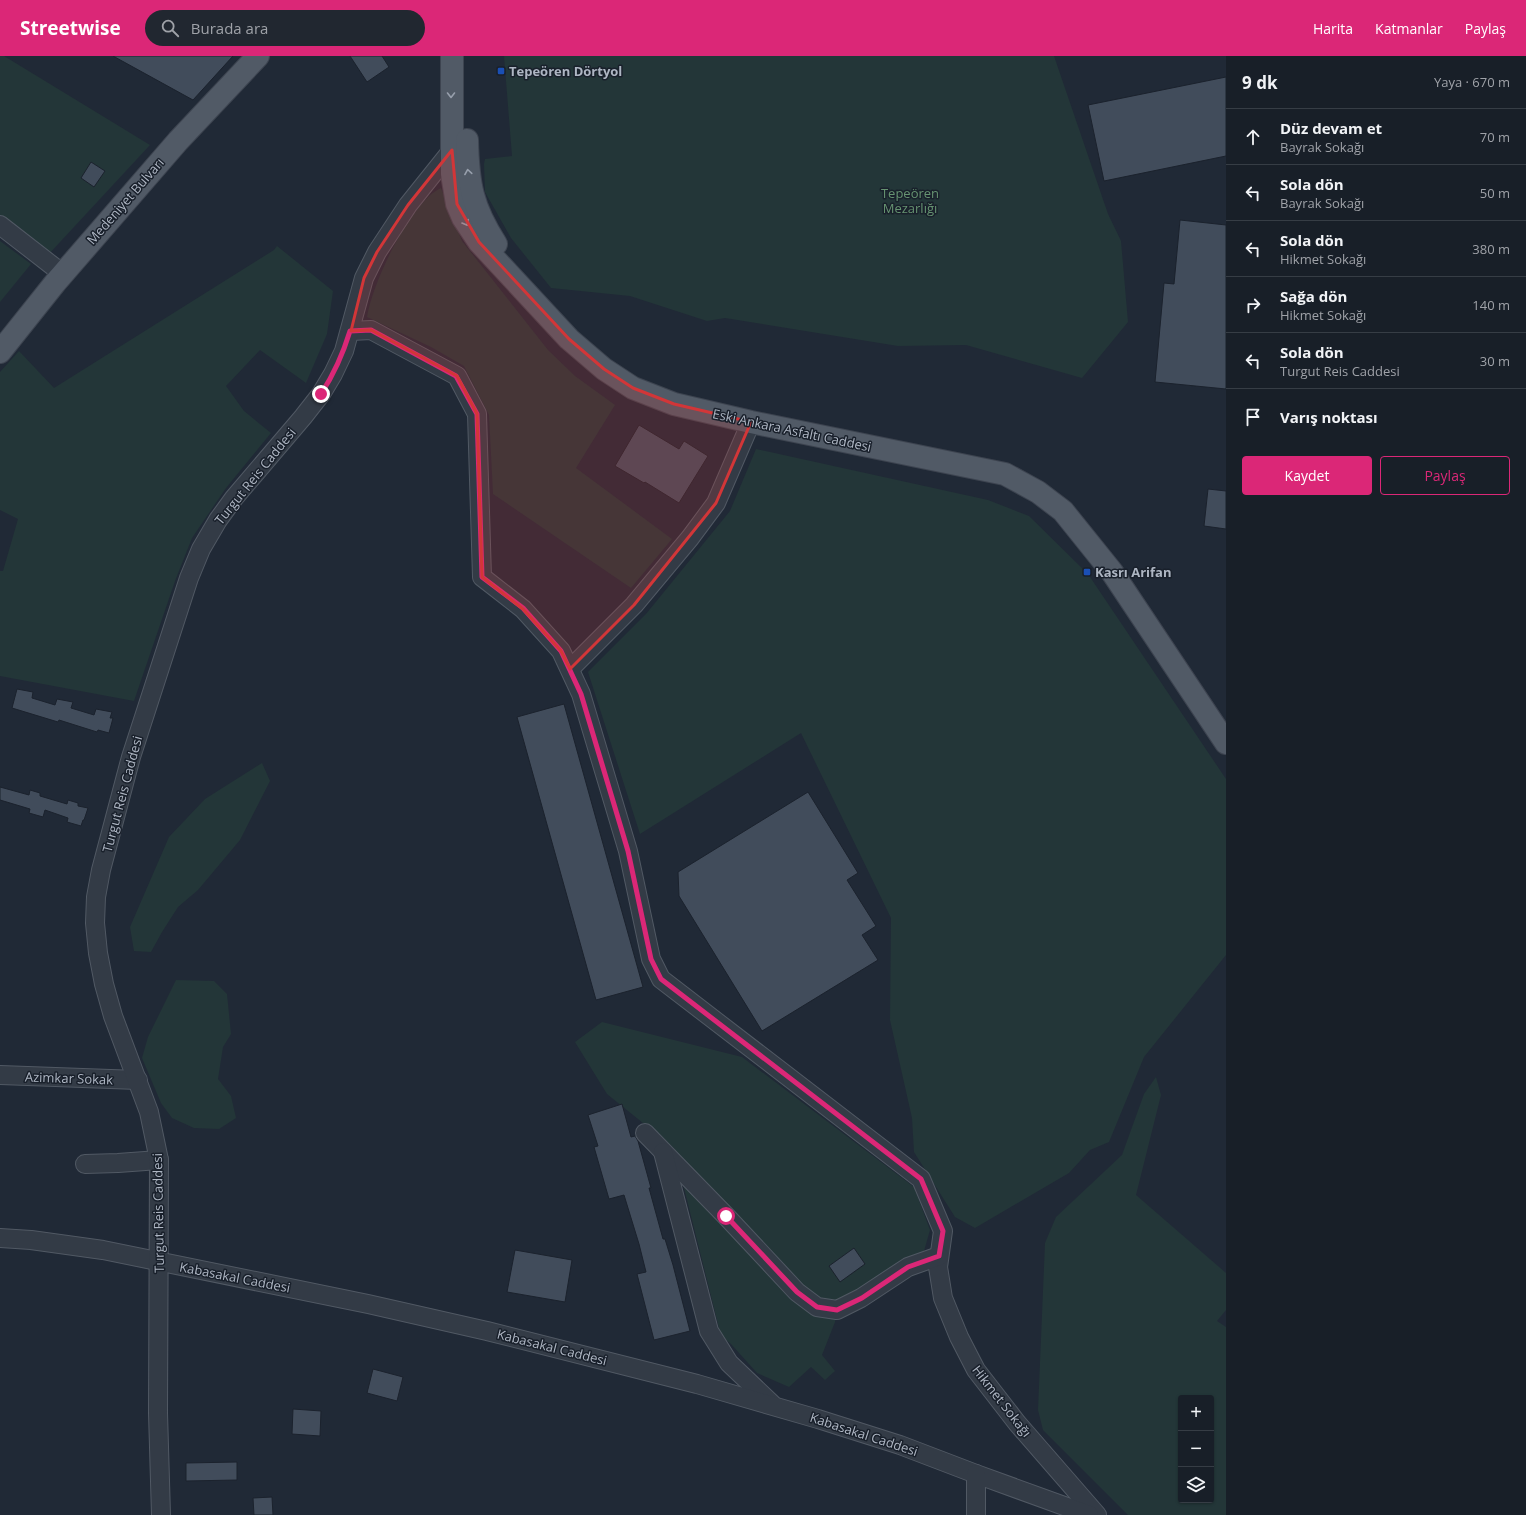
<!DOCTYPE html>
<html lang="tr">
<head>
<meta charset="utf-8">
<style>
  :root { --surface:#181f28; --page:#212730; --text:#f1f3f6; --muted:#9fa2a8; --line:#363d45; --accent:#db2777 }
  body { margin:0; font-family:"Open Sans",sans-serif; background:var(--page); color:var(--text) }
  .controls { position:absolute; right:12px; bottom:12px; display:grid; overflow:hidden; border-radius:4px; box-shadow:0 1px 3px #0004 }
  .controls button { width:36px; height:36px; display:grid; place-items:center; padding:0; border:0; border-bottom:1px solid var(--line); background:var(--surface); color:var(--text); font:20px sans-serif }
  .stop { position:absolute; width:12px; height:12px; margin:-9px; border:3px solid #db2777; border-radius:50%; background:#fff }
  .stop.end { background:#db2777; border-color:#fff; box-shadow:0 1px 4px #0008 }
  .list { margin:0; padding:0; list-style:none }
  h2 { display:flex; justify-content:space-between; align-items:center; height:52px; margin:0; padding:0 16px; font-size:17px }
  h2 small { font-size:13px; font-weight:400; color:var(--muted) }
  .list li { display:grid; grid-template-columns:26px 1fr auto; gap:12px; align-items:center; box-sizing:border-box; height:56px; padding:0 16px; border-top:1px solid var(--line) }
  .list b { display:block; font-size:15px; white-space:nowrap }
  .list p { margin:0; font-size:13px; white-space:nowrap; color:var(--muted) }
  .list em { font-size:13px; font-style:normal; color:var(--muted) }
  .actions { display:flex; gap:8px; padding:12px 16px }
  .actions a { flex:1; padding:9px 0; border:1px solid var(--accent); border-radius:4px; text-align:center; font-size:14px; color:var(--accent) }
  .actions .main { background:var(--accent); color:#fff }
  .icon { flex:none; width:22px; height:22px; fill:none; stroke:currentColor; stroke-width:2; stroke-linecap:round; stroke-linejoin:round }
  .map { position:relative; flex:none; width:1226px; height:1459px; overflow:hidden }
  header { display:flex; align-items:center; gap:24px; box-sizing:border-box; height:56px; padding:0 20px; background:var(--accent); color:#fff }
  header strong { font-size:19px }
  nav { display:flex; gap:22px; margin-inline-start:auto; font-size:14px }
  .search { width:280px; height:36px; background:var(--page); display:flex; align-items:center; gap:10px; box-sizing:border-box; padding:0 14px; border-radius:22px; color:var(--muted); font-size:15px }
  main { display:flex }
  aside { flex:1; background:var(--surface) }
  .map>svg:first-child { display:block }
  .green { fill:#233638; fill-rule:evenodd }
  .building { fill:#414c5b; stroke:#1b222d }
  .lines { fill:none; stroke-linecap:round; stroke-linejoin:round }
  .minor-casing { stroke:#515964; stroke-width:20 }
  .major-casing { stroke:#3d4450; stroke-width:24 }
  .minor { stroke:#333b46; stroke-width:18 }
  .major { stroke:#515a66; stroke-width:22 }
  .oneway { stroke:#979fac }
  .route { stroke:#db2777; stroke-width:5 }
  .marked { fill:#d23638; fill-opacity:0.2; stroke:#d23638; stroke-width:3; stroke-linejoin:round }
  .transit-dot { fill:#1a4fb4; stroke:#19202b; stroke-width:1.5 }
  .labels { text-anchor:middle; stroke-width:3; stroke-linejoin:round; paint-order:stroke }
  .poi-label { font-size:13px; font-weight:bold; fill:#aeb6c3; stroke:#19202b; text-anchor:start }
  .park-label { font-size:13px; fill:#669371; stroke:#19202b }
  .street-label { font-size:13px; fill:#aeb6c3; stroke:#19202b }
</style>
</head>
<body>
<header>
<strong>Streetwise</strong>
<div class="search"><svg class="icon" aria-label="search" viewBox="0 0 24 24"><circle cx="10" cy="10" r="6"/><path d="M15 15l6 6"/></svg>Burada ara</div>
<nav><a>Harita</a><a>Katmanlar</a><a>Paylaş</a></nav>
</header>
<main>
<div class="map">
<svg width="1226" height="1459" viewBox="0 0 1226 1459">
  <rect width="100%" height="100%" fill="#202936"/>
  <!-- green -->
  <g class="green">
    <path d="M0,0H4L150,89L48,199L0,159Z"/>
    <path d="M504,0H1054L1108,158L1121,185L1128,266L1082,322L966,289L898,290L725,262L707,265L630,240L551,232L511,182L485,136L484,108L485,103L512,100Z"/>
    <path d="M441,132L462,185L548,294L575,320L615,349L576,412L672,483L631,532L493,438L489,359L464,310L431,291L367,261C372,228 410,146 441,132Z"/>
    <path d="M0,185L31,208L0,246Z"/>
    <path d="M277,190L333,235L327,278L306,327L260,294L226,330L244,355L271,377L226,432L192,482L175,525L134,645L0,620V515H3L18,463L0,454V316L19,295L54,332L274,194Z"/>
    <path d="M756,393L988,444L1029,460L1088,518L1226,723V899L1144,1001L1109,1086L1090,1094L1069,1117L975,1172L955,1161L914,1096L912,1062L890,964L891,862L801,677L640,778L588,616L646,558L730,455Z"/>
    <path d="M262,707L270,725L240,784L198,834L178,851L162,876L151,896L134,895L130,871L169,781L205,743Z"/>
    <path d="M176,924L214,925L227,938L231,978L223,991L218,1023L231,1040L236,1062L219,1073L194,1072L172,1062L161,1047L142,1002L148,981Z"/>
    <path d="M602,966L742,1001L914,1131L930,1174L924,1195L838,1247L835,1266L822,1299L835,1315L825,1324L811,1311L789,1331L757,1317L731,1288L721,1280L674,1092L607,1038L575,986Z"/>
    <path d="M1156,1021L1161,1039L1136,1139L1226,1217V1254L1217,1265L1226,1271V1459H1128L1043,1374L1038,1354L1045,1187L1056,1161L1122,1099L1144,1038ZM1181,1342H1211V1444H1181Z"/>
  </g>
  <!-- building -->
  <g class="building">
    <path d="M113,0H233L193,44Z"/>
    <path d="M350,0H382L389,11L367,26Z"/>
    <path d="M1226,21V100L1104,125L1088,49Z"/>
    <path d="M91,106L105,115L94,131L81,122Z"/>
    <path d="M1180,164L1226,169V333L1155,326L1164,227L1174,228Z"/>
    <path d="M639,369L679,393L684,385L708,400L679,447L645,426L644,427L615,410Z"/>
    <path d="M1208,433L1226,435V473L1204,470Z"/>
    <path d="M17,633L33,636L32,642L55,649L57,643L73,646L71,652L94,659L96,653L112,656L110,662H113L109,677L98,674L97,676L59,664L58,666L12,652Z"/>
    <path d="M564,648L643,931L596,944L517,661Z"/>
    <path d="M0,731L29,739L30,734L40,737V740L67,748L68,744L78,747V750L88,752L84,764H83L81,770L67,766L68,762L45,754L43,761L29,757L30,753L0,744Z"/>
    <path d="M808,736L858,817L847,824L876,870L862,879L878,904L762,975L679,840L678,816Z"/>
    <path d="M622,1048L631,1081L635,1080L638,1085L651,1132H649L663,1183H665L673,1209L690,1275L654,1284L637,1218L646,1216L639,1188L624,1139L609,1143L594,1091L598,1090L588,1059Z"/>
    <path d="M854,1192L865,1208L840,1226L829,1210Z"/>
    <path d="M515,1194L572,1204L565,1246L507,1236Z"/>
    <path d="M373,1313L403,1321L397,1345L367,1337Z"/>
    <path d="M293,1353L321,1355L320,1380L292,1378Z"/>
    <path d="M237,1406V1424L186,1425V1407Z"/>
    <path d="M272,1441L273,1459H254L253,1442Z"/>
  </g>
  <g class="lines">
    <defs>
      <g id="minor">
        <path d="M0,169L63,218"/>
        <path d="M351,275L371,274L457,320L477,358L482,521L523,553L561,595L581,638L628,795L651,903L661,923L921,1123L943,1175L938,1211L943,1242L959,1281L976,1314L1017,1367L1097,1459"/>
        <path d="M570,613L634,549L690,482L716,447L751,366"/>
        <path d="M0,1019L138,1024"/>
        <path d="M645,1077L726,1160L797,1236L817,1251L837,1254L861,1242L908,1211L939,1200"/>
        <path d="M663,1096L709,1275L729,1307L772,1348"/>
        <path d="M85,1108L118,1107L159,1104"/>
        <path d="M0,1182L31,1184L103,1194L368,1248L487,1275L697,1328L818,1363L900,1389L976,1418L1089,1459"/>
        <path d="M161,1459L158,1357L159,1104L149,1056L113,960L104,928L98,897L95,867L96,841L101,814L131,701L189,522L201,493L218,464L234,442L303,361L321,338L333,318L344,295L364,222L377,196L408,149L452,94"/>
        <path d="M976,1459V1418"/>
      </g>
      <g id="major">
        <path d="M452,0V118L457,148L463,162L479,186L569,283L604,313L633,332L674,348L751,366L1005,418L1038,436L1063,455L1112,516L1226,687"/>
        <path d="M467,84C468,128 472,151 496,188"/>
        <path d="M0,296L55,227L178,85L258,0"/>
      </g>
    </defs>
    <!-- minor casing -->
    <use href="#minor" class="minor-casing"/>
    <!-- major casing -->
    <use href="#major" class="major-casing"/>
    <!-- minor -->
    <use href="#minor" class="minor"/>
    <!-- major -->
    <use href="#major" class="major"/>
  </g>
  <!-- one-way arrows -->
  <defs><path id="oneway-chevron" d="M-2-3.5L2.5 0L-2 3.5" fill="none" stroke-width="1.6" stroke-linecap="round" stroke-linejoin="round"/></defs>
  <g class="oneway">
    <use href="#oneway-chevron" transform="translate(451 39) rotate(90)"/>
    <use href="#oneway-chevron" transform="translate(468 116) rotate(-99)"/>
    <use href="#oneway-chevron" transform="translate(466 167) rotate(60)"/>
  </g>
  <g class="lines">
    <!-- route -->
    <path class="route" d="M321,338C334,318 343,298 350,275L371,274L456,320L477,358L482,521L523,552L561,595L581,638L628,795L651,903L661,923L921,1123L943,1175L939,1200L908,1211L862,1242L837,1254L817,1251L797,1236L726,1160"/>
  </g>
  <!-- marked area -->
  <path class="marked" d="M452,94L457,148L479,186L569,283L604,313L633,332L674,348L751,366L716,447L634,549L570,613L561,595L523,553L482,521L477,358L457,320L371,274L351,275L364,222L377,196L408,149Z"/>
  <!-- markers -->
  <g class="transit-dot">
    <rect x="497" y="11" width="8" height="8" rx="2"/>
    <rect x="1083" y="512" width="8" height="8" rx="2"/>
  </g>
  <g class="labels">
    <!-- poi labels -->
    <g class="poi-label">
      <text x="509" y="20">Tepeören Dörtyol</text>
      <text x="1095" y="521">Kasrı Arifan</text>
    </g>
    <!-- park labels -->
    <g class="park-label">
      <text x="910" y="142">Tepeören<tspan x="910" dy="15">Mezarlığı</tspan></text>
    </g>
    <!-- street labels -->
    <g class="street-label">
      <text transform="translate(125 145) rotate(-49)" y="5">Medeniyet Bulvarı</text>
      <text transform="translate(792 374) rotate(12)" y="5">Eski Ankara Asfaltı Caddesi</text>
      <text transform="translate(255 420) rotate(-51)" y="5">Turgut Reis Caddesi</text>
      <text transform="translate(122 738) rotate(-75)" y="5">Turgut Reis Caddesi</text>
      <text transform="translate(69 1022) rotate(2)" y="5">Azimkar Sokak</text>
      <text transform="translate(158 1157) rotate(-91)" y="5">Turgut Reis Caddesi</text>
      <text transform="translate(235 1221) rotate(11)" y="5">Kabasakal Caddesi</text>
      <text transform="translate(552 1291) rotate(14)" y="5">Kabasakal Caddesi</text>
      <text transform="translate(1002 1345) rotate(52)" y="5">Hikmet Sokağı</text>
      <text transform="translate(864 1378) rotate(18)" y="5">Kabasakal Caddesi</text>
    </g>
  </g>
</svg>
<div class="controls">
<button>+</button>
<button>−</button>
<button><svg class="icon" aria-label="layers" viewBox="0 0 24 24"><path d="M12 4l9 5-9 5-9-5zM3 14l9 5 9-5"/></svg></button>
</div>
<div class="stop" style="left:726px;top:1160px"></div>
<div class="stop end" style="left:321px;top:338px"></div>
</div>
<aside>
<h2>9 dk<small>Yaya · 670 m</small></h2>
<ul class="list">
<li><svg class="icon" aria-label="ahead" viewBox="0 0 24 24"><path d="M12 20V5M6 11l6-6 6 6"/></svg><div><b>Düz devam et</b><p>Bayrak Sokağı</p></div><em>70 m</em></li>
<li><svg class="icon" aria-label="left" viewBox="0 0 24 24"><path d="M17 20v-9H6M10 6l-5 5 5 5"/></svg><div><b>Sola dön</b><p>Bayrak Sokağı</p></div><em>50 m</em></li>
<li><svg class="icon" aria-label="left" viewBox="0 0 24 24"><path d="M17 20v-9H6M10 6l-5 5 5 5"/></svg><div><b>Sola dön</b><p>Hikmet Sokağı</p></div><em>380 m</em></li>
<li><svg class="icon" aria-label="right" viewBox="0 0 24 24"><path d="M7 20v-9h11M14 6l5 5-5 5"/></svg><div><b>Sağa dön</b><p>Hikmet Sokağı</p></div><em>140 m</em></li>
<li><svg class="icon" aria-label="left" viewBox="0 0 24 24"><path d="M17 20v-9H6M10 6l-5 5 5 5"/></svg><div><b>Sola dön</b><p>Turgut Reis Caddesi</p></div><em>30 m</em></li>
<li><svg class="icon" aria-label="arrive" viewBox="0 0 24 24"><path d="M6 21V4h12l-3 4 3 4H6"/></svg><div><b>Varış noktası</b></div></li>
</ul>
<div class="actions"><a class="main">Kaydet</a><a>Paylaş</a></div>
</aside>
</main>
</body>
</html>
